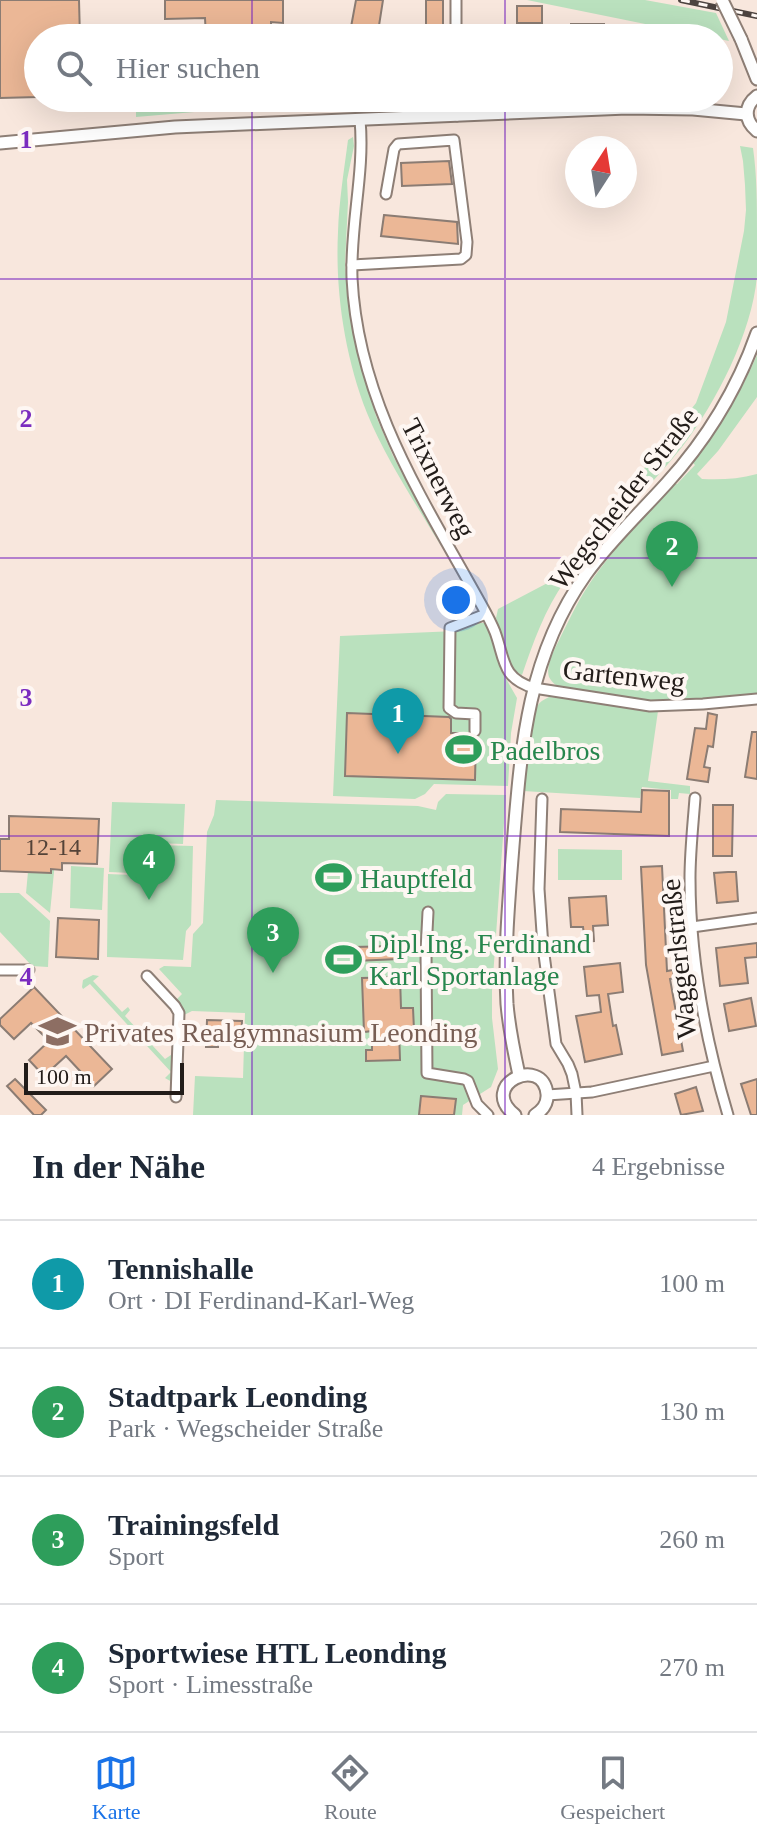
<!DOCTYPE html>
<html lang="de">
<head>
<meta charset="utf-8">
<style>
  :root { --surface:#fff; --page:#f2f2f3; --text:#1f2937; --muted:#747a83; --line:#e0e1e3; --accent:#1a73e8 }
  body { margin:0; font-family:Georgia,serif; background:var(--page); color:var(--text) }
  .compass { position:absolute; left:565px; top:136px; width:72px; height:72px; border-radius:50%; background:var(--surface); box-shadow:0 8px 32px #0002; rotate:12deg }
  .scale { position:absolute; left:24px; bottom:20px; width:160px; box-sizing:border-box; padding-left:8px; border:4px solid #221c19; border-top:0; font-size:22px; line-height:28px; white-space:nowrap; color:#221c19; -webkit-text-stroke:6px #fef7f3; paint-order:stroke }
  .you { position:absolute; left:456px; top:600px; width:28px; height:28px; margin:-20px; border:6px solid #fff; border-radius:50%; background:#1a73e8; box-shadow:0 0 0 12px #1a73e833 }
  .badge { display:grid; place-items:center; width:52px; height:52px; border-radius:50%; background:var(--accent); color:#fff; font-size:26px; font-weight:700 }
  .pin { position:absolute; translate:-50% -66px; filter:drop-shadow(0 2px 4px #0008) }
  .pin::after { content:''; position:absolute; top:42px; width:28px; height:24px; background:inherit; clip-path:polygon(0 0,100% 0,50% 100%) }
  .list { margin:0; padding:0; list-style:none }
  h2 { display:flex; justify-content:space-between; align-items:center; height:104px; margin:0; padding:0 32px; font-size:34px }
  h2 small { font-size:26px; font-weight:400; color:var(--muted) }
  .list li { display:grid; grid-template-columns:52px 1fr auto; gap:24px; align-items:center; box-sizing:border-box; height:128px; padding:0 32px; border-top:2px solid var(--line) }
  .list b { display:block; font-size:30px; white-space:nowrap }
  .list p { margin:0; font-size:26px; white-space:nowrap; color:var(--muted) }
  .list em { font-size:26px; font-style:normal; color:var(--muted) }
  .icon { flex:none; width:44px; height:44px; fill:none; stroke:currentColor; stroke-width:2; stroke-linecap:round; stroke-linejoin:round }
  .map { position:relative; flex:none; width:757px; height:1115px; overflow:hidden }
  .search { position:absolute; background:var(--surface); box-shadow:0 8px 32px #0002; left:24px; right:24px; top:24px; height:88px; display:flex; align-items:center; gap:20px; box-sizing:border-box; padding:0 28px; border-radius:44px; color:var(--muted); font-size:30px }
  .sheet { height:616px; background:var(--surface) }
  nav { display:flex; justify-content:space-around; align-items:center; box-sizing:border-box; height:112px; border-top:2px solid var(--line); background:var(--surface); font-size:22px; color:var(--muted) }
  nav a { display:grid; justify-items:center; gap:4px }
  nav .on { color:var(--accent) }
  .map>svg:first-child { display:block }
  .green { fill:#bae1be }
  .building { fill:#ebb796; stroke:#8b7c73; stroke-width:2 }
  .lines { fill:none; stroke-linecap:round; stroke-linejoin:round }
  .minor-casing { stroke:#8e7f76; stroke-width:13 }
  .tertiary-casing { stroke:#8e7f76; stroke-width:15 }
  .minor { stroke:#fff; stroke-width:9 }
  .tertiary { stroke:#fff; stroke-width:11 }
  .rail-casing { stroke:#4c433f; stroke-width:6 }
  .rail { stroke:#fef7f3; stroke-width:3; stroke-dasharray:9; stroke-linecap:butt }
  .tertiary-bridge-casing { stroke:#8e7f76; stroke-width:15; stroke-linecap:butt }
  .tertiary-bridge { stroke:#fff; stroke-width:11 }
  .grid { fill:none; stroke:#7b2cbf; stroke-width:2; stroke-opacity:0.55 }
  .labels { text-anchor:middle; stroke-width:8; stroke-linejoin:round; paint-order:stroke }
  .number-label { font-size:24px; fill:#544338 }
  .street-label { font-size:28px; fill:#221c19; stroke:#fef7f3 }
  .leisure-label { font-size:28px; fill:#27864d; stroke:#fef7f3; text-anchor:start }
  .education-label { font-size:28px; fill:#785e54; stroke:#fef7f3; text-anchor:start }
  .grid-label { font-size:26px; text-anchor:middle; font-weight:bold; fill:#7b2cbf; stroke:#fef7f3; stroke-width:8; stroke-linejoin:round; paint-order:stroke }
</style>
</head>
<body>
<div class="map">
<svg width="757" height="1115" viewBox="0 0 757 1115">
  <rect width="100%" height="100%" fill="#f8e7dd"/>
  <!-- green -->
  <g class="green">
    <path d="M527,0H645L716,13L729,41Z"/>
    <path d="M136,98H205L206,111L136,117Z"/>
    <path d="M353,137L354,146L347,180L348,202L345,264L347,292L357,351L376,416L393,456L442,548C417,505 386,460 367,413C345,357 335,292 338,232C339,201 344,171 348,140Z"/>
    <path d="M740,146L753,148C757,176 757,204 757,233C757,247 757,262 757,276C752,333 716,403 682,447C645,494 599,533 565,581C545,609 533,643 522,675L513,670L508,660L496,618L498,609L557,578L696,403L726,322L744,231L746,210L745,185L743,161Z"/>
    <path d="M757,355V397L718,451L697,474L702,479C721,480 738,479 757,474V694L657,703L563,689C557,686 552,683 549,677C545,665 556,647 561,636C571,616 581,595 594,577C618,544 647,514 675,484H677L695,465L693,463C720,428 739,396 757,355Z"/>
    <path d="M480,623H484L487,626L501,670L517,698L511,733L508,786L434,784L425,794L415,799L333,796L340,636L456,631Z"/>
    <path d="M549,697L587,700L658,711L648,781L690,786V794L679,793L678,799H671V790L642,787L640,798L523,791C525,773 530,719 538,705C542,700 544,700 549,697Z"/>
    <path d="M446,794L506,795L492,991V1018L498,1069L491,1087L463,1105L462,1115H193L195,1076L243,1078L245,1013L192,1011L184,1015L182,1007L176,1000L182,994L159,969L164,966L191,967L193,934L203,923L207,832L214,815L216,800L418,806L436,810L438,802Z"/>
    <path d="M112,802L185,804L183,844L156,843L155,845L193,846L191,925L186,931L183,960L107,957L108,874L155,876V874L109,872Z"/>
    <path d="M558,849L622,850V880H558Z"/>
    <path d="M51,862H55L50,913L26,893L28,872Z"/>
    <path d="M71,866L104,868L102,910L70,908Z"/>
    <path d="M0,893H19L50,921L48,967L32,966L0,932Z"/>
    <path d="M93,975L99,976L93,981L122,1012L128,1007L130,1010L125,1016L165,1059L171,1055L173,1058L172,1082L165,1078L171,1072L90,984L83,989L82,987L83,980Z"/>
  </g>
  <!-- building -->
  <g class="building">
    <path d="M0,0H79L80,38H38V97L0,98Z"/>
    <path d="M165,0H283V23L271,22V36L206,38L205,18L165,19Z"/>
    <path d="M356,0H383L378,32L351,27Z"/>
    <rect x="426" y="0" width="17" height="35"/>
    <rect x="517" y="6" width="25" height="17"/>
    <path d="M571,24H604V38L571,37Z"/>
    <path d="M449,161L452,184L402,186L401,163Z"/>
    <path d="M384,215L457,222L458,244L381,236Z"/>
    <path d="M347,713L449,717L451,719V733H468L471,737L476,738L475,780L345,776Z"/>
    <path d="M708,713L717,715L713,747L708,746L704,767L710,768L708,782L687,779L695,728L706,729Z"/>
    <path d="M752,732H757V779L745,777Z"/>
    <path d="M642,790L669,791V836L560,832L561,809L641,812Z"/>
    <path d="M713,805H733L732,856H713Z"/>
    <path d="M9,816L99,819L97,864L62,863V870L51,869V873L0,871V839H9Z"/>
    <path d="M662,866L667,971L673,970L674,978L670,979L683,1051L662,1055L646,965L641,867Z"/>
    <path d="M728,872H736L738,901L717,903L714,873Z"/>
    <path d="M606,896L608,925L593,926L594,941L585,942L583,927H571L569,898Z"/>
    <path d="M58,918L99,920L98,959L56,957Z"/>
    <path d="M757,943V957L745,958L748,983L720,986L716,948Z"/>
    <path d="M398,946L399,959L354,961L353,947Z"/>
    <path d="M620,963L623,992L608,994L613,1026L616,1025L622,1054L585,1062L576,1016L601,1012L599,995L587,996L584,967Z"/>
    <path d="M400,977L401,1008H413L414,1030H399L400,1060L366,1061V1050H372V1031L364,1032L362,978Z"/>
    <path d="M34,987L112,1069L94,1086L66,1056L44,1076L29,1060L49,1041L31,1023L14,1039L0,1025V1019Z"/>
    <path d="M751,998L756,1026L729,1031L724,1004Z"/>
    <path d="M207,1020L242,1021L241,1039L218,1037V1047H206Z"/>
    <path d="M15,1079L46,1110L41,1115H34L7,1086Z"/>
    <path d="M757,1079V1115H751L741,1084Z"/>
    <path d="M696,1087L703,1111L681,1115L675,1094Z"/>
    <path d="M421,1096L456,1099L454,1115H419Z"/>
  </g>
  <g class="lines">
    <defs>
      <g id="minor">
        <path d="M456,0V38"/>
        <path d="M456,98L457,116"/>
        <path d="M360,120C365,172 350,225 352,278C358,402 423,499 481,604C486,613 491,622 495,632C505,659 501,678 534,688L650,706L703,704L757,699"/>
        <path d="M352,265L461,259L466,255L467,242L454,140L398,144L394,149L386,194"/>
        <path d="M475,731V714L456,713L449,708L450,628L486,614"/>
        <path d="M695,798C693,825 690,852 690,878C690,959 705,1038 728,1115"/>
        <path d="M542,799L539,889L543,947L556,1044L568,1064L572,1074L576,1093L577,1115"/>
        <path d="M428,912L426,951L427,1073L464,1079L468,1081L477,1104L488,1115"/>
        <path d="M692,927L757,918"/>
        <path d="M0,970H29"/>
        <path d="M147,976L175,1006L179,1013L176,1097"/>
        <path d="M547,1095L592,1092L714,1066"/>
      </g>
      <g id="tertiary">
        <path d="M741,39L757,79"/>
        <path d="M757,96C744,106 744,120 757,131"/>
        <path d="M0,143L175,127L627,108L693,109L746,114"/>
        <path d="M519,1075C514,1052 509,1028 507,1004C504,951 509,898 513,846C521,748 527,657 586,574C610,541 640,513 667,483C707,439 737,390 757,333"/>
        <path d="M515,1115C477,1085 543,1054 547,1094C548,1104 543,1110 535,1115"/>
      </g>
    </defs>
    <!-- minor casing -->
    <use href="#minor" class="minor-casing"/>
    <!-- tertiary casing -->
    <use href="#tertiary" class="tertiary-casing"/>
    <!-- minor -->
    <use href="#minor" class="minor"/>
    <!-- tertiary -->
    <use href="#tertiary" class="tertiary"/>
    <defs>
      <path id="rail" d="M681,0L757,16"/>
    </defs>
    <!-- rail casing -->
    <use href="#rail" class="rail-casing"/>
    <!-- rail -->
    <use href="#rail" class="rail"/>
    <defs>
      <path id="tertiary-bridge" d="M722,0L741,39"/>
    </defs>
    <!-- tertiary-bridge casing -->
    <use href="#tertiary-bridge" class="tertiary-bridge-casing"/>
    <!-- tertiary-bridge -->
    <use href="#tertiary-bridge" class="tertiary-bridge"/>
  </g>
  <!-- grid -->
  <path class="grid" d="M252,0V38M505,0V38M252,98V1115M505,98V1115M0,279H757M0,558H757M0,836H757"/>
  <!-- icons -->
  <defs>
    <symbol id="stadium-bare" viewBox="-9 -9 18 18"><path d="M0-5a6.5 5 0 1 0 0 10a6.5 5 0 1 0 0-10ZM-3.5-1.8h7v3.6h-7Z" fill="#2e9e5b" stroke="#fef7f3" stroke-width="2.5" paint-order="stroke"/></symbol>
    <symbol id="school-bare" viewBox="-9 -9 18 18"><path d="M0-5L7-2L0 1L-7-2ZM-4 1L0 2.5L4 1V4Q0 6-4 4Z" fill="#8d6e63" stroke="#fef7f3" stroke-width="2.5" paint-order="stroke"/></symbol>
  </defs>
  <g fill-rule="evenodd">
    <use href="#stadium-bare" x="438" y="724" width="51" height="51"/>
    <use href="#stadium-bare" x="308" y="852" width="51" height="51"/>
    <use href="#stadium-bare" x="318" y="934" width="51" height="51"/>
    <use href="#school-bare" x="32" y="1006" width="51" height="51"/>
  </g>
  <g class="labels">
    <!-- number labels -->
    <g class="number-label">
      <text x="53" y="855">12-14</text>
    </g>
    <!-- street labels -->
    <g class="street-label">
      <text transform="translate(439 478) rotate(63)" y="10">Trixnerweg</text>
      <text transform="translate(623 498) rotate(-52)" y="10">Wegscheider Straße</text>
      <text transform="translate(624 675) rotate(6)" y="10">Gartenweg</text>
      <text transform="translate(678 959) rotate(-96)" y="10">Waggerlstraße</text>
    </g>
    <!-- leisure labels -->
    <g class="leisure-label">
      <text x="490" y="760">Padelbros</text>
      <text x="360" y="888">Hauptfeld</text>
      <text x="369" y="953">Dipl.Ing. Ferdinand<tspan x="369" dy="32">Karl Sportanlage</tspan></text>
    </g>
    <!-- education labels -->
    <g class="education-label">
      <text x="84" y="1042">Privates Realgymnasium Leonding</text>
    </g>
  </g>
  <g class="grid-label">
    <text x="26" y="148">1</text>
    <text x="26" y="427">2</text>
    <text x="26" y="706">3</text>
    <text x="26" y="985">4</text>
  </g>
</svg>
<svg class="compass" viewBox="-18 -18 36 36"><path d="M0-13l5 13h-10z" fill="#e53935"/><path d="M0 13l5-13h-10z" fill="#747a83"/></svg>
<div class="scale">100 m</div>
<div class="you"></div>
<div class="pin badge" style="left:398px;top:754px;background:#0f9aa8">1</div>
<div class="pin badge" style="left:672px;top:587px;background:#2e9e5b">2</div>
<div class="pin badge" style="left:273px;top:973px;background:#2e9e5b">3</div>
<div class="pin badge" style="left:149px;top:900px;background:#2e9e5b">4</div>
<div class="search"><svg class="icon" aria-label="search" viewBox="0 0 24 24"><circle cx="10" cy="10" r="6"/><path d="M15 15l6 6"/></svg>Hier suchen</div>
</div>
<section class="sheet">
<h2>In der Nähe<small>4 Ergebnisse</small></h2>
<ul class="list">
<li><span class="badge" style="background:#0f9aa8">1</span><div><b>Tennishalle</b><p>Ort · DI Ferdinand-Karl-Weg</p></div><em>100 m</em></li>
<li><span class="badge" style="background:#2e9e5b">2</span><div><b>Stadtpark Leonding</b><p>Park · Wegscheider Straße</p></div><em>130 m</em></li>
<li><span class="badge" style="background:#2e9e5b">3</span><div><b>Trainingsfeld</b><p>Sport</p></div><em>260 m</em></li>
<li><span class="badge" style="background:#2e9e5b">4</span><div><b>Sportwiese HTL Leonding</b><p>Sport · Limesstraße</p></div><em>270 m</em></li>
</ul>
</section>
<nav>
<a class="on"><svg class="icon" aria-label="map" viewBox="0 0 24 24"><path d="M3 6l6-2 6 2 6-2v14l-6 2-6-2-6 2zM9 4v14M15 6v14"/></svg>Karte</a>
<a><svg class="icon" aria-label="directions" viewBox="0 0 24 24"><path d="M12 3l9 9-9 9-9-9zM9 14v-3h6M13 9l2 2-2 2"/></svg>Route</a>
<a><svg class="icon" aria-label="saved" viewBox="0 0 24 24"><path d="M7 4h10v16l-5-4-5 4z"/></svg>Gespeichert</a>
</nav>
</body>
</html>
